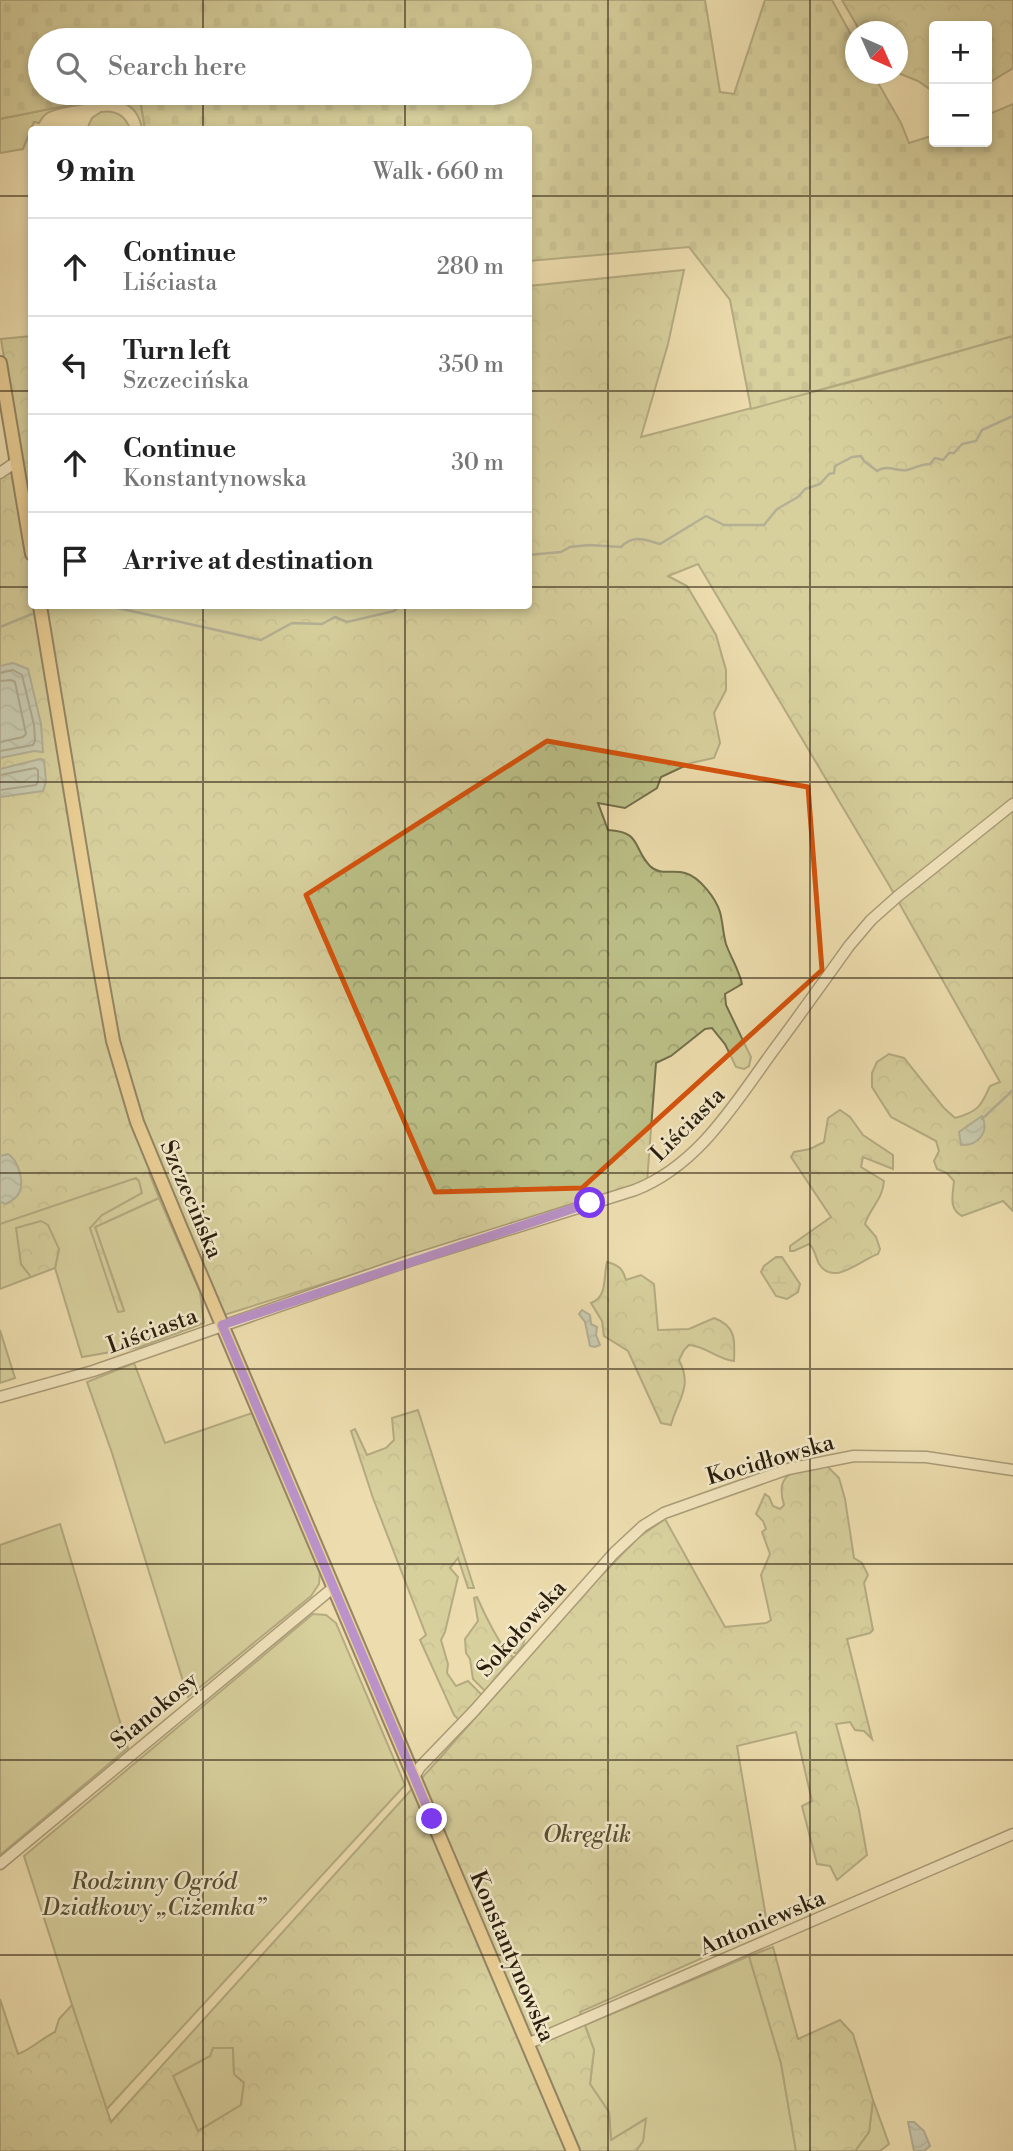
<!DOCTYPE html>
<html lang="en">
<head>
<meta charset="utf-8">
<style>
  :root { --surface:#fff; --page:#f6f6f6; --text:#222; --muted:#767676; --line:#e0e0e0 }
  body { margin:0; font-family:"Libre Bodoni",serif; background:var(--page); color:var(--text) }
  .controls { position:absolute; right:21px; top:21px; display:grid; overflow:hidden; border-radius:7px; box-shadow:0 4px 10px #0003 }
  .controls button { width:63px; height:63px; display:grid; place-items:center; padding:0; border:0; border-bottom:2px solid var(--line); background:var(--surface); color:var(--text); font:35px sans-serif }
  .compass { position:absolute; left:845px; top:21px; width:63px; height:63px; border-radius:50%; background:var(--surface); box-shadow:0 4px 10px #0003; rotate:135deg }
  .stop { position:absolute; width:21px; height:21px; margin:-16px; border:5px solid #7c3aed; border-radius:50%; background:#fff }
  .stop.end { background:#7c3aed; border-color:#fff; box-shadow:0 2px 7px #0008 }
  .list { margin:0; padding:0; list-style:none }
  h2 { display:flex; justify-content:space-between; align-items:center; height:91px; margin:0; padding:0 28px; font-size:30px }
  h2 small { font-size:23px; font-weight:400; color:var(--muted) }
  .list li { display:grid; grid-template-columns:46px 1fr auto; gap:21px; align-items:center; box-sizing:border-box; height:98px; padding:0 28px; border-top:2px solid var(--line) }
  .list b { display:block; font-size:26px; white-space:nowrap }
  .list p { margin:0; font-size:23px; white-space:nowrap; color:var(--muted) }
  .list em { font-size:23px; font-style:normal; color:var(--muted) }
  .icon { flex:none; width:38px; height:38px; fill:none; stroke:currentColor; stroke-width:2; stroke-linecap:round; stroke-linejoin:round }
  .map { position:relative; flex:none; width:1013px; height:2151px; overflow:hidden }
  .search { position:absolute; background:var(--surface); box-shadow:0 4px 10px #0003; left:28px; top:28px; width:504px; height:77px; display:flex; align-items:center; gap:18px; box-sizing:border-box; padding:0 24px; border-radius:38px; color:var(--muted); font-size:26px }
  .panel { position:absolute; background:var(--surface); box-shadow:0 4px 10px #0003; left:28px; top:126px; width:504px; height:483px; border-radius:7px }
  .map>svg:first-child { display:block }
  .green { fill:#bcc088; stroke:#726f4b; stroke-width:2 }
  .forest { fill:url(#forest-crowns); stroke:#726f4b; stroke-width:2; fill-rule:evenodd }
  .wetland { fill:url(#wetland-marsh); stroke:#726f4b; stroke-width:2 }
  .cemetery { fill:url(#cemetery-stones); stroke:#726f4b; stroke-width:2 }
  .water { fill:url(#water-waves); stroke:#707a73; stroke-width:2 }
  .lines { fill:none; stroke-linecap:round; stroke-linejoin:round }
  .shore { stroke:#646b62; stroke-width:2 }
  .stream { stroke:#707a73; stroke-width:2.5 }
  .minor-casing { stroke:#5a4e36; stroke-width:13 }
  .major-casing { stroke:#291e0e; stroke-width:16 }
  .minor { stroke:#f3e9ca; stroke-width:10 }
  .major { stroke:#e6be77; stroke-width:12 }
  .route { stroke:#7c3aed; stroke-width:9 }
  .marked { fill:none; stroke:#d5530c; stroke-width:5; stroke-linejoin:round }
  .grid { fill:none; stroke:#291e0e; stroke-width:2; stroke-opacity:0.55 }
  .labels { text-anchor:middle; stroke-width:5; stroke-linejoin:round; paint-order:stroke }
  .street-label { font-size:23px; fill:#291e0e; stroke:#f3e9ca }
  .park-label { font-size:23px; font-style:italic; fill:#554f33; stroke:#f3e9ca }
</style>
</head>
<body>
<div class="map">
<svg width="1013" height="2151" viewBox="0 0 1013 2151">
  <defs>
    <pattern id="forest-crowns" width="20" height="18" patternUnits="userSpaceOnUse" patternTransform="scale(1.75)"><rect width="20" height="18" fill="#bcc088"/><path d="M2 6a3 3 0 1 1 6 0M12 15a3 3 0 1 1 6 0" fill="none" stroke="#a2a574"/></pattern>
    <pattern id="wetland-marsh" width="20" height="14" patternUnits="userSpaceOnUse" patternTransform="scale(1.75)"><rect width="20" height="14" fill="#bcc088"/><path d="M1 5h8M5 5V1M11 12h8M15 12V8" fill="none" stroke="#a2a574"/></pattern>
    <pattern id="cemetery-stones" width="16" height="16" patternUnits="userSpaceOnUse" patternTransform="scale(1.75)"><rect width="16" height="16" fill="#bcc088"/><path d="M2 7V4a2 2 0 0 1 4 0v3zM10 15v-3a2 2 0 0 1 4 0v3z" fill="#a2a574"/></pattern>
    <pattern id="water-waves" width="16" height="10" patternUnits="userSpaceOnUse" patternTransform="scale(1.75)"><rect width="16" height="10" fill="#a0b8b7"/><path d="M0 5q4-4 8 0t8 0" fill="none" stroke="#829593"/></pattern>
  </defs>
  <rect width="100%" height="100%" fill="#edddae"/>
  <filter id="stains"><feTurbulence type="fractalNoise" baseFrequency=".00286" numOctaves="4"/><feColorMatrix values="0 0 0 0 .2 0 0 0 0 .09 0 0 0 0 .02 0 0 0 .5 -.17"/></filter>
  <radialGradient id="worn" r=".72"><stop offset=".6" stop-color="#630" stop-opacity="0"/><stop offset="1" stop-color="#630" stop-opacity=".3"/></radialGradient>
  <!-- green -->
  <g class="green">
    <path d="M128,93H139L145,129H142C140,118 135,107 123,103C113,98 55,107 46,114C42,117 41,119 39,123L34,122L23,149L0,153V119Z"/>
    <path d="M101,112C115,110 125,115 130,129H87L92,118Z"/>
    <path d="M0,1096L139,1181L142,1193L90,1228L124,1310L95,1227L159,1198L200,1292L204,1323L140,1347L82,1357L55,1268L59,1249L21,1264L31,1277L0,1289Z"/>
    <path d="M0,1330L15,1378L0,1383Z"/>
    <path d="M134,1363L165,1443L252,1413L320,1571L319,1584L311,1596L188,1697L112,1453L87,1382Z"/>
    <path d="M60,1524L128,1748L0,1855V1545Z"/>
    <path d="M313,1614L326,1615L336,1623L405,1785L106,2110L24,1856Z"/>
    <path d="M518,1629L526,1634L523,1645L517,1653H514L510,1642Z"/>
    <path d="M749,1956L781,2063L796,2151H636L643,2141L645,2119L611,2140L609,2112L590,2084L594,2050L585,2025Z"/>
    <path d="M213,2048H233L234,2073L244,2083L241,2105L198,2131L173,2076L210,2056Z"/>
    <path d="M873,2100L889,2144L880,2151H855L869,2132Z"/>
  </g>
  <!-- forest -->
  <g class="forest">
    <path d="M842,0H1013V68L987,84V26H934V92L918,81L898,73V32L860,31Z"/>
    <path d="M684,270L668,344L641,437L858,380L1013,336V1211L1003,1201L962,1216C948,1209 953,1194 954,1181L947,1173L937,1169L934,1161L939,1151L936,1141L891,1117L872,1087V1073L877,1062L889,1054L904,1058L944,1108L955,1118C977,1112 981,1107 990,1086L1000,1082L889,885L698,564L668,576L687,586L716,635L726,670V690L714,713L720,743L714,758L691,763L661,777L657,788L625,808L598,803L608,830C642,832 632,847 650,866C660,876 673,869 685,873C700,877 716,899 720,912C723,923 723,934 726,944C731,958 739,970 742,984L725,994L726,1005L751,1057L749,1066L744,1069L736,1067L725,1044L712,1028L705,1029L671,1056L656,1063L647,1182L224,1315L160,1170L149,1173L159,1198L95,1227L124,1311L118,1312L90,1228L102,1215L142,1193L139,1181L136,1178L0,1224V477L21,462L1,339L31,336L32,606H528L529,286Z"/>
    <path d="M840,1110L850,1117L863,1135L893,1155V1169L863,1157L861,1167L884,1181C883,1199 870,1208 865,1224L876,1237L880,1249L878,1254C860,1260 834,1287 819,1264C815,1257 816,1250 809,1244L794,1251H790V1246L831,1217L791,1157L794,1152L810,1149L824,1142L828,1118Z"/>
    <path d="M41,1221L48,1225L59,1249L55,1268L31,1277L21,1264L16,1228Z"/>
    <path d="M607,1262C619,1265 623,1269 626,1280L641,1275L654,1284L658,1330L689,1329L714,1318C736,1326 735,1340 734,1361C718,1360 706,1346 689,1345L684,1350L679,1360C693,1387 678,1399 671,1425L661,1423L628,1351L604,1336L602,1321L591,1303C608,1297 603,1277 607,1262Z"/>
    <path d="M418,1410L474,1588H468L458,1558L450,1568L458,1577L445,1632L441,1640L448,1664L447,1673L456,1686L468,1681L482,1695L459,1720L454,1715L420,1640L426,1635L373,1498L351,1431L355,1429L367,1455L386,1448L394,1440L392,1418Z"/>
    <path d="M827,1466L839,1478L845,1499L854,1558L862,1563L868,1575L864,1583L873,1630L870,1633L847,1639L872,1739L864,1731L855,1730L850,1722L836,1724L859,1810L867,1855L837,1880L830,1866L817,1864L802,1806L812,1801L796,1732L737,1746L768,1929L580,2012L594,2050L590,2084L609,2112L611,2140L646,2119L643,2141L636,2151H0V1999L18,2054C32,2049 42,2038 55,2032L59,2019L72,2005L111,2122L439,1759L595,1582L639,1537L665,1519L725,1627L766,1623L771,1620L761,1575L770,1554L762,1532L766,1529L763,1521L756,1514L765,1494L769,1497L773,1506L780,1509L784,1505C773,1469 800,1470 827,1466ZM213,2048H233L234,2074L244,2083L241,2105L198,2131L173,2076L210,2056Z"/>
    <path d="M477,1597C483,1611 502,1651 513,1657L485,1691L473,1679L470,1659L466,1653L465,1639L478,1621L474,1598Z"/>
    <path d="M773,1947L798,2039L840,2020L853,2034L873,2100L869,2132L855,2151H796L781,2063L749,1956Z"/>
  </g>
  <!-- wetland -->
  <path class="wetland" d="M776,1257H782L800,1284L798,1292L787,1299L776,1296L761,1272L764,1266Z"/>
  <!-- cemetery -->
  <path class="cemetery" d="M0,0H705L720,92L734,94L765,0H832L855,42L856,74H873L901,123L909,143L934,135V142H987V115L1013,104V336L751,409L730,300L689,247L529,261L528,130L145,129L139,93H520V40H40V93H128L0,119Z"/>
  <!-- water -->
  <g class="water">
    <path d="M13,663L28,669L41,724L43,752L34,751L0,758V666Z"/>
    <path d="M40,759L44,760L46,782L43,791L0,797V769Z"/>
    <path d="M982,1116C990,1132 978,1146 961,1145L959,1132Z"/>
    <path d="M8,1154C18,1160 25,1182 19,1193C16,1199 11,1201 6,1204L0,1202V1156Z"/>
    <path d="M582,1310L590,1315L591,1324L597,1327L596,1335L600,1345L595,1347L590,1346L585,1322L579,1314Z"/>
    <path d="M908,2122H914L924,2131L930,2146L924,2151H914Z"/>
  </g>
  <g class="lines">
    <!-- shore -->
    <g class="shore">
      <path d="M0,673L13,670L22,675L34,725L35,741L33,745L0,751"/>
      <path d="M0,681L11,680L15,682L26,734L23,737L0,742"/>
      <path d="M0,775L35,768L38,770V781L36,785L0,790"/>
    </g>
    <!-- stream -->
    <g class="stream">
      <path d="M528,555L561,552L570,547L589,545L621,547C634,534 645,540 660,544L706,516L724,525H764L777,509L798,497L805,489L820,484L829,474L834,473L835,466L852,457L861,456L864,461L877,471C888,464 897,472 907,470C917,468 919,464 930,464L935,458L943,460L949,453H954L962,444L976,441L982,430L1013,416"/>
      <path d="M109,606L261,640L292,623L322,624L335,617L347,622L394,611L400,606"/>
      <path d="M0,627L32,614"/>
      <path d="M982,1119L1013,1090"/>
    </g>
    <defs>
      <g id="minor">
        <path d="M0,473L16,462"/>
        <path d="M0,1397L93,1371L409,1261L635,1190C699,1165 735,1103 773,1051C799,1016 824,981 849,946L871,920L898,896L1013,804"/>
        <path d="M414,1777L420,1767L474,1711L614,1553L643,1526L664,1513L788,1469L854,1456L926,1457L1013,1470"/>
        <path d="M0,1864L334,1587"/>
        <path d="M527,2044L1013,1834"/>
      </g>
      <g id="major">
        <path d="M0,363L32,554"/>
        <path d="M40,606L99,963L113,1041L137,1122L180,1226L573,2151"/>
      </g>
    </defs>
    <!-- minor casing -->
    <use href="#minor" class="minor-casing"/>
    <!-- major casing -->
    <use href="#major" class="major-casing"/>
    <!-- minor -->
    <use href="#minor" class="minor"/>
    <!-- major -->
    <use href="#major" class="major"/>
  </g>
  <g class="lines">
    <!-- route -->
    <path class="route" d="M432,1819L222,1325L590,1203"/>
  </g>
  <!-- marked area -->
  <path d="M0 0H1013V2151H0ZM547,741L808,787L822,970L582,1188L435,1192L306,895Z" fill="#edddae" fill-opacity=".55" fill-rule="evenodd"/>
  <path class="marked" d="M547,741L808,787L822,970L582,1188L435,1192L306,895Z"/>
  <!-- grid -->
  <path class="grid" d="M203,0V40M405,0V40M608,0V2151M810,0V2151M203,93V130M405,93V130M0,196H32M528,196H1013M0,391H32M528,391H1013M0,587H32M528,587H1013M203,606V2151M405,606V2151M0,782H1013M0,978H1013M0,1173H1013M0,1369H1013M0,1564H1013M0,1760H1013M0,1955H1013"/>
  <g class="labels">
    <!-- street labels -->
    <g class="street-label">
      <text transform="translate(687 1124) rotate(-45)" y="8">Liściasta</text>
      <text transform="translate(192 1199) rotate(67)" y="8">Szczecińska</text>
      <text transform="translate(152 1330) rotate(-20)" y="8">Liściasta</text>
      <text transform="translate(770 1459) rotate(-16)" y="8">Kocidłowska</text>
      <text transform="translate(521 1628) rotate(-48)" y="8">Sokołowska</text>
      <text transform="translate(154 1710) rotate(-40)" y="8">Sianokosy</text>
      <text transform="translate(762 1922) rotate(-23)" y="8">Antoniewska</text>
      <text transform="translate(513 1956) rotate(67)" y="8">Konstantynowska</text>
    </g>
    <!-- park labels -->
    <g class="park-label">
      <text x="587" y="1842">Okręglik</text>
      <text x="154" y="1889">Rodzinny Ogród<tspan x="154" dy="26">Działkowy „Ciżemka”</tspan></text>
    </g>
  </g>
  <rect width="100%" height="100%" filter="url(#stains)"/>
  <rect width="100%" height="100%" fill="url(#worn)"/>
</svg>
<div class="controls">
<button>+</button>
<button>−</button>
</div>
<svg class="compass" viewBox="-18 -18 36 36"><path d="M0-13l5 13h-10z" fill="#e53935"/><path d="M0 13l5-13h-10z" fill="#767676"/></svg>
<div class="stop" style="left:590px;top:1203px"></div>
<div class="stop end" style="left:432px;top:1819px"></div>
<div class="search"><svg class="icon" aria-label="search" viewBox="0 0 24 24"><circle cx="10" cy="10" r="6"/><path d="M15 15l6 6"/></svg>Search here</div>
<section class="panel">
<h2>9 min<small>Walk · 660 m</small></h2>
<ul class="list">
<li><svg class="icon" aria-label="ahead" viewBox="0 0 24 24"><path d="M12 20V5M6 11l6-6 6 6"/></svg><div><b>Continue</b><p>Liściasta</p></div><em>280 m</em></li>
<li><svg class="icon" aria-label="left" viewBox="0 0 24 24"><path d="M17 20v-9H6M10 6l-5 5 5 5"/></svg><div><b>Turn left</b><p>Szczecińska</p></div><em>350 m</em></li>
<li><svg class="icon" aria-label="ahead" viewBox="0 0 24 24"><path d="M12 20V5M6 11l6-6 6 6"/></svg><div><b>Continue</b><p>Konstantynowska</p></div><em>30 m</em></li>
<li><svg class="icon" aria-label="arrive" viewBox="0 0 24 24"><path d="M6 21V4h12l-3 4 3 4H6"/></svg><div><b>Arrive at destination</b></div></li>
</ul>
</section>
</div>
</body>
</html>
